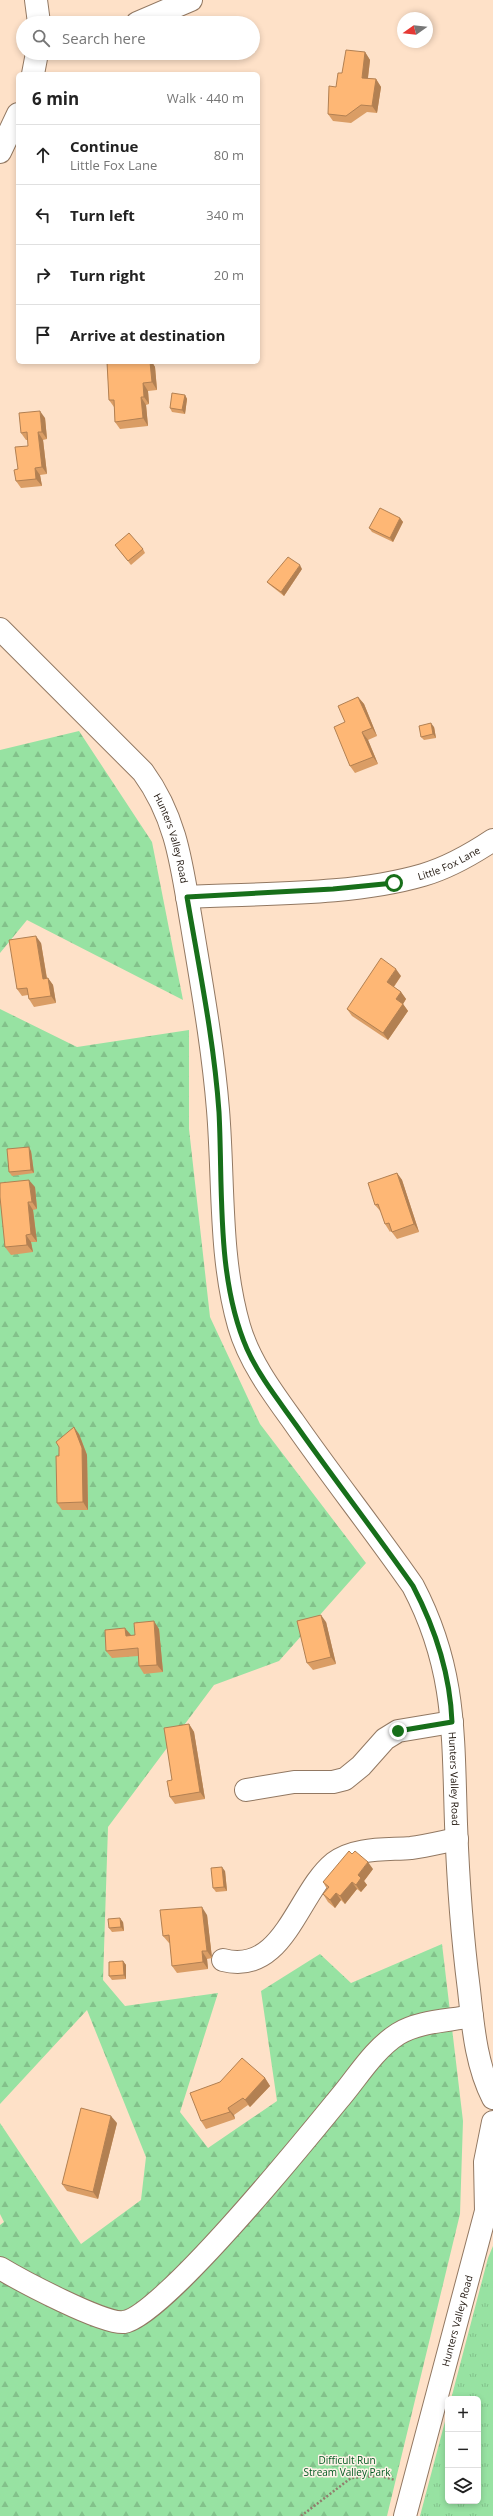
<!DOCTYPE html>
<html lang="en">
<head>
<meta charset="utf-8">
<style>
  :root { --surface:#fff; --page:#f6f6f6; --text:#222; --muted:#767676; --line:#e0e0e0 }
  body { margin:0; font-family:"Open Sans",sans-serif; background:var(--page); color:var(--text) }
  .controls { position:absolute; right:12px; bottom:12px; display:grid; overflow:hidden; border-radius:6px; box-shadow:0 2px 6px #0003 }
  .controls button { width:36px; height:36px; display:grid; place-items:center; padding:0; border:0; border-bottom:1px solid var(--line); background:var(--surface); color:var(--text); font:20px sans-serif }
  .compass { position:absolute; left:397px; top:12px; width:36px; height:36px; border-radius:50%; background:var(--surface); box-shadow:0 2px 6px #0003; rotate:255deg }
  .stop { position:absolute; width:12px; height:12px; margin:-9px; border:3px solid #176f1a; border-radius:50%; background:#fff }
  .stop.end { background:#176f1a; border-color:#fff; box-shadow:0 1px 4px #0008 }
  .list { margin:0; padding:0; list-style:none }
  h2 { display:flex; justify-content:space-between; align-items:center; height:52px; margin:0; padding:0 16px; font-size:17px }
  h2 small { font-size:13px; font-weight:400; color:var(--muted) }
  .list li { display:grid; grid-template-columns:26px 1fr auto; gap:12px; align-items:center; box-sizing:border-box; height:60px; padding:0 16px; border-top:1px solid var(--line) }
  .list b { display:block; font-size:15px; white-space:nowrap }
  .list p { margin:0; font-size:13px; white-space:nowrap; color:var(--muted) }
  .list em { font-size:13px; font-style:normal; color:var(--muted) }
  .icon { flex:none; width:22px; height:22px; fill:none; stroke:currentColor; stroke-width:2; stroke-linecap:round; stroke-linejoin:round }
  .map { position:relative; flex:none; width:493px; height:2516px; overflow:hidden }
  .search { position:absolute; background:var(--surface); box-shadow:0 2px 6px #0003; left:16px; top:16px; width:244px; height:44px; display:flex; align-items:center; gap:10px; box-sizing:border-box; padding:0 14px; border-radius:22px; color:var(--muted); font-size:15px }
  .panel { position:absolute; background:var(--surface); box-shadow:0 2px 6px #0003; left:16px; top:72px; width:244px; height:292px; border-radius:6px }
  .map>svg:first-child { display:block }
  .grass { fill:url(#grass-tufts) }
  .forest { fill:url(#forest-firs) }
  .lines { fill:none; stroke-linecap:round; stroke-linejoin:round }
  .minor-casing { stroke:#927862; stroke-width:24 }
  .path { stroke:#917e6d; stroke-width:2.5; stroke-dasharray:2 2; stroke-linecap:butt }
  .minor { stroke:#fff; stroke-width:22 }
  .wall { fill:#da9d65 }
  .shaded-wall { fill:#b28052 }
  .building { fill:#feb775; stroke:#b28052 }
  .route { stroke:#176f1a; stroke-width:5 }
  .labels { text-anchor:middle; stroke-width:3; stroke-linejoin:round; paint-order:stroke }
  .street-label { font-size:10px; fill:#1e140c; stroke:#fef2e8 }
  .park-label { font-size:10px; fill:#025b22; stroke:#fef2e8 }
</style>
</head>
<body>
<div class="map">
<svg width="493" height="2516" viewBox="0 0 493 2516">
  <defs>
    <pattern id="grass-tufts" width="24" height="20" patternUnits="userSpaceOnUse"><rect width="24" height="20" fill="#97e2a2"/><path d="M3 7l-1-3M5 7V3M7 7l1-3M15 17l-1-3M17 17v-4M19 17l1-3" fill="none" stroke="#82c18a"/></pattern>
    <pattern id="forest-firs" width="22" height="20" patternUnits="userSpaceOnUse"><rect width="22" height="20" fill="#97e2a2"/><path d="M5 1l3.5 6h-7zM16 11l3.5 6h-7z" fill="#82c18a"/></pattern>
  </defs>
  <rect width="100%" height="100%" fill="#fee1c8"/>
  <!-- grass -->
  <path class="grass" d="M493,2246V2516H420L448,2410V2501H478V2399H451L488,2258Z"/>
  <!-- forest -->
  <g class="forest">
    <path d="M79,731L152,842L183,1000L27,920L0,953V750Z"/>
    <path d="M0,1009L77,1047L189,1030V1129L210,1317L260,1424L366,1563L279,1661L214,1685L108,1827L103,1980L125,2006L218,1993L180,2112L208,2148L277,2101L261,1991L320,1954L351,1983L442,1944L463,2121L460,2214L387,2516H0V2225L4,2222L0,2214V2123L81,2244L141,2200L146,2157L87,2010L0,2104Z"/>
  </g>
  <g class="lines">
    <defs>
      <g id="minor">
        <path d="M36,0L39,23"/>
        <path d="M137,23L191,0"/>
        <path d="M33,74L37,53"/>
        <path d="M0,152L18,114"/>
        <path id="s1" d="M0,629L143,772C178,820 182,869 192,926C202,987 213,1048 218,1110C224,1182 219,1256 239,1326C249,1361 272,1392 293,1421C332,1477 374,1530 413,1586C456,1668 453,1734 456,1824C458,1879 462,1935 469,1990C473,2026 476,2065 493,2098"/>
        <path id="s2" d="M187,897C262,893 351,896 423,875C447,868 472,854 493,840"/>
        <path d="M246,1790L294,1782H333L345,1779L361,1766L385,1739L398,1731L452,1722"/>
        <path d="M223,1960C284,1976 297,1893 334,1863C355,1847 387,1850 411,1848C426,1846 442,1842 457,1839"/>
        <path d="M0,2268C20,2280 104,2325 124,2322C162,2317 307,2138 338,2100C357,2078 373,2050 398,2034C419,2021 448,2021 472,2016"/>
        <path id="s3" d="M405,2516L486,2211L485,2162L493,2122"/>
      </g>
    </defs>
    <!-- minor casing -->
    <use href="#minor" class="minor-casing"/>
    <!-- path -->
    <path class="path" d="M301,2516L351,2478L380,2476L395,2480"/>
    <!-- minor -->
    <use href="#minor" class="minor"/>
  </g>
  <!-- wall -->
  <g class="wall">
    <path d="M365,52L370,60L368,78L376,79L381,87L377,113L367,112L351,123L333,121L328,114L336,87L342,73Z"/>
    <path d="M107,362H152L155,367L157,390L148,391L149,404L146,405L148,426L120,429L115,422L114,407L109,400Z"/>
    <path d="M185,395L187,399L185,414L172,412L170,408Z"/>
    <path d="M45,418L47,439L43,440L47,474L40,475L42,486L21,488L16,481L18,469L28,446V440H26L21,433Z"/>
    <path d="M400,518L403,522L393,542L372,532L369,528Z"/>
    <path d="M115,545L143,549L145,553L131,565Z"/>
    <path d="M302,569L284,596L270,585L267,582Z"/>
    <path d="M358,697L364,704L377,736L368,740L378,764L355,773L350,766L345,722Z"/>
    <path d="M434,727L436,738L424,740L421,737Z"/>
    <path d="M41,943L47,978H48L53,985L56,1003L34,1007L29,999L28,995L22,996L17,989Z"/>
    <path d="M401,976L394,987L401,992L406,999L403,1004L408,1011L388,1040L352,1016L347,1009Z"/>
    <path d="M31,1151L34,1173L12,1176L9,1172Z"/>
    <path d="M397,1173L402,1180L419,1232L397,1239L391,1231L390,1232L385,1224L381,1212L375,1205Z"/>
    <path d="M35,1187L37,1209L33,1210L37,1242H31L33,1252L11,1255L5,1247Z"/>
    <path d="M79,1434L87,1455L88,1510H62L57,1503L59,1456Z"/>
    <path d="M326,1622L336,1664L313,1670L307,1663Z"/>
    <path d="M159,1629L163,1672L144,1674L139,1666L138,1656L112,1658L106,1651L131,1635V1636Z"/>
    <path d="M189,1724L194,1732L205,1799L175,1804L170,1797L172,1780Z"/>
    <path d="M373,1869L364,1881L367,1885L361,1892L357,1889L345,1904L341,1900L335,1908L328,1902L323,1894L327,1889L323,1882Z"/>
    <path d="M225,1871L227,1891L216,1892L213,1888Z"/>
    <path d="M207,1915L212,1958L207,1959L208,1969L177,1973L172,1966L170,1943H169L163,1936Z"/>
    <path d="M123,1922L124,1931L112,1932L109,1928Z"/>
    <path d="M123,1961L126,1965V1979L112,1980L109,1976Z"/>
    <path d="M265,2078L270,2086L250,2107L248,2105L234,2115L235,2119L206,2129L201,2121Z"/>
    <path d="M117,2123L98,2199L67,2191L62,2184Z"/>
  </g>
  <!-- shaded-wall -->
  <g class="shaded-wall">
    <path d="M365,52L370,60L367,85L362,78Z"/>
    <path d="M376,79L381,87L377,113L372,106Z"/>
    <path d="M148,362H152L155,367L157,390L152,382Z"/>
    <path d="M143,383L148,391L149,404L144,397Z"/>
    <path d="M185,395L187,399L185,414L182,410Z"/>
    <path d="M141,397L146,405L148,426L143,418Z"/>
    <path d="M40,411L45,418L47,439L42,432Z"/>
    <path d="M38,432L43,440L47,474L42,467Z"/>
    <path d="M35,468L40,475L42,486L36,479Z"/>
    <path d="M400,518L403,522L393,542L390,538Z"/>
    <path d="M300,565L302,569L284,596L281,592Z"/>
    <path d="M358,697L364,704L377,736L372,728Z"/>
    <path d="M431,723L434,727L436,738L433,734Z"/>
    <path d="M362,732L368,740L378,764L373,757Z"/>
    <path d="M36,936L41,943L48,986L43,979Z"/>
    <path d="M396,969L401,976L392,989L387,982Z"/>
    <path d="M48,978L53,985L56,1003L51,996Z"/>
    <path d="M401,992L406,999L403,1004L408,1011L388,1040L383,1033L396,999Z"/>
    <path d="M29,1147L31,1151L34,1173L31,1170Z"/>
    <path d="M397,1173L402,1180L419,1232L414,1224Z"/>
    <path d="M29,1180L35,1187L37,1209L32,1202Z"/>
    <path d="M28,1202L33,1210L37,1242L31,1234Z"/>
    <path d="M26,1235L31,1242L33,1252L27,1245Z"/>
    <path d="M74,1427L79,1434L87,1455L88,1510L83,1502Z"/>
    <path d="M321,1615L326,1622L336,1664L331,1657Z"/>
    <path d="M154,1621L159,1629L163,1672L157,1665Z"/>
    <path d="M125,1628L131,1635V1643L126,1636Z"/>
    <path d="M189,1724L194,1732L205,1799L200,1792Z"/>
    <path d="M368,1862L373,1869L364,1881L367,1885L361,1892L356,1885L358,1875Z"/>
    <path d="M222,1867L225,1871L227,1891L224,1887Z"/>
    <path d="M352,1882L357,1889L345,1904L340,1896Z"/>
    <path d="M336,1893L341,1900L335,1908L330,1900Z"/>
    <path d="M202,1907L207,1915L212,1958L207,1951Z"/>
    <path d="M120,1918L123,1922L124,1931L121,1927Z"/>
    <path d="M202,1951L207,1959L208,1969L203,1962Z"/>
    <path d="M123,1961L126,1965V1979L124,1975Z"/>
    <path d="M265,2078L270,2086L250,2107L245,2100Z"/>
    <path d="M228,2108L234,2115L235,2119L230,2112Z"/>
    <path d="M111,2116L117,2123L98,2199L93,2192Z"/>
  </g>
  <!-- building -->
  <g class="building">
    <path d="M346,50L365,52L362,78L376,79L372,106L361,105L346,116L328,114L329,86L336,87L338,73H342Z"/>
    <path d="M107,362H150L152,382L143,383L144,397H141L143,418L115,422L114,400H109Z"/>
    <path d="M172,393L185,395L182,410L170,408Z"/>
    <path d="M40,411L42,432H38L42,467L35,468L36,479L16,481L14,470L18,469L15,447L28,446L27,432L21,433L19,413Z"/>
    <path d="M380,508L400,518L390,538L369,528Z"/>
    <path d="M129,533L143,549L128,561L115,545Z"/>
    <path d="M288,557L300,565L281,592L267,582Z"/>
    <path d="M358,697L372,728L362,732L373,757L350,766L334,727L345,722L338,706Z"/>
    <path d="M431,723L433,734L421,737L419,726Z"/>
    <path d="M36,936L43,979L48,978L51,996L29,999L27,988L17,989L9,940Z"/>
    <path d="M381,958L396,969L387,982L401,992L396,999L403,1004L383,1033L347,1009Z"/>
    <path d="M29,1147L31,1170L9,1172L7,1149Z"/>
    <path d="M397,1173L414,1224L392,1232L389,1223L385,1224L378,1204L375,1205L368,1183Z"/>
    <path d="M29,1180L32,1202H28L31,1234L26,1235L27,1245L5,1247L0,1197V1183Z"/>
    <path d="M74,1427L82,1448L83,1502L57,1503L56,1456H59V1447L56,1442Z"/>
    <path d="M321,1615L331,1657L307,1663L297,1621Z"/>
    <path d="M154,1621L157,1665L139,1666L138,1648L106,1651L105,1630L125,1628L126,1636L135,1635L134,1623Z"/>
    <path d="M189,1724L200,1792L170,1797L167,1781L172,1780L164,1728Z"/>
    <path d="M349,1851L352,1854L355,1851L368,1862L358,1875L361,1878L356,1885L352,1882L340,1896L336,1893L330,1900L323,1894L329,1887L323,1882Z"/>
    <path d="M222,1867L224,1887L213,1888L211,1868Z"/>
    <path d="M202,1907L207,1951H202L203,1962L172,1966L169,1935L163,1936L160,1910Z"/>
    <path d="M120,1918L121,1927L109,1928L108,1919Z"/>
    <path d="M123,1961L124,1975L109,1976V1962Z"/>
    <path d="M242,2058L265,2078L245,2100L243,2098L228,2108L230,2112L201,2121L190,2093L220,2082Z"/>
    <path d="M81,2108L111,2116L93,2192L62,2184Z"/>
  </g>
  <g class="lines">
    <!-- route -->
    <path class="route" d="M394,883L333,889L187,897C199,968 214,1040 219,1112C223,1189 216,1278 247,1349C259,1376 279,1401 296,1425C334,1479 375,1532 413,1586C435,1628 450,1673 452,1722L398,1731"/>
  </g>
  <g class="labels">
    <!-- street labels -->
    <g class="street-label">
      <text dy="4" stroke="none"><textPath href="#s1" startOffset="275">Hunters Valley Road</textPath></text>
      <text dy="4" stroke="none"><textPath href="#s2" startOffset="266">Little Fox Lane</textPath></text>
      <text dy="4" stroke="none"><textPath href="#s1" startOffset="1282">Hunters Valley Road</textPath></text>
      <text dy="4" stroke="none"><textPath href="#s3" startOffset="202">Hunters Valley Road</textPath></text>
    </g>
    <!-- park labels -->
    <g class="park-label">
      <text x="347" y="2464">Difficult Run<tspan x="347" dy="12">Stream Valley Park</tspan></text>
    </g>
  </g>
</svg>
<div class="controls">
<button>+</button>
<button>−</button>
<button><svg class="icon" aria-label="layers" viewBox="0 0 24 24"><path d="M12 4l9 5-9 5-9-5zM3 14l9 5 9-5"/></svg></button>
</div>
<svg class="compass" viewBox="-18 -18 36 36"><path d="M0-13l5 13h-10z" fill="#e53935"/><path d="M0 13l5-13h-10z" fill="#767676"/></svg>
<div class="stop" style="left:394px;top:883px"></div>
<div class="stop end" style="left:398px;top:1731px"></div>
<div class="search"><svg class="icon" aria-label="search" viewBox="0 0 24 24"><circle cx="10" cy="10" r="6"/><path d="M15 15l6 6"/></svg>Search here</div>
<section class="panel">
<h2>6 min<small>Walk · 440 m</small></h2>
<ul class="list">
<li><svg class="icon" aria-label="ahead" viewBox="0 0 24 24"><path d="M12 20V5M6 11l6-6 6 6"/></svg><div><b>Continue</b><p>Little Fox Lane</p></div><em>80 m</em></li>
<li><svg class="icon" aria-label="left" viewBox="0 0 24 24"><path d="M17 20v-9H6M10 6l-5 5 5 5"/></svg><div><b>Turn left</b></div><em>340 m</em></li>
<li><svg class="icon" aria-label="right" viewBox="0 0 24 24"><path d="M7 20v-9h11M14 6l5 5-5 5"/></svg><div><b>Turn right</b></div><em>20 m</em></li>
<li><svg class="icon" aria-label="arrive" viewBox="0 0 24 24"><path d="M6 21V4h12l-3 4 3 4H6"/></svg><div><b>Arrive at destination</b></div></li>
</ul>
</section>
</div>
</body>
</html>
